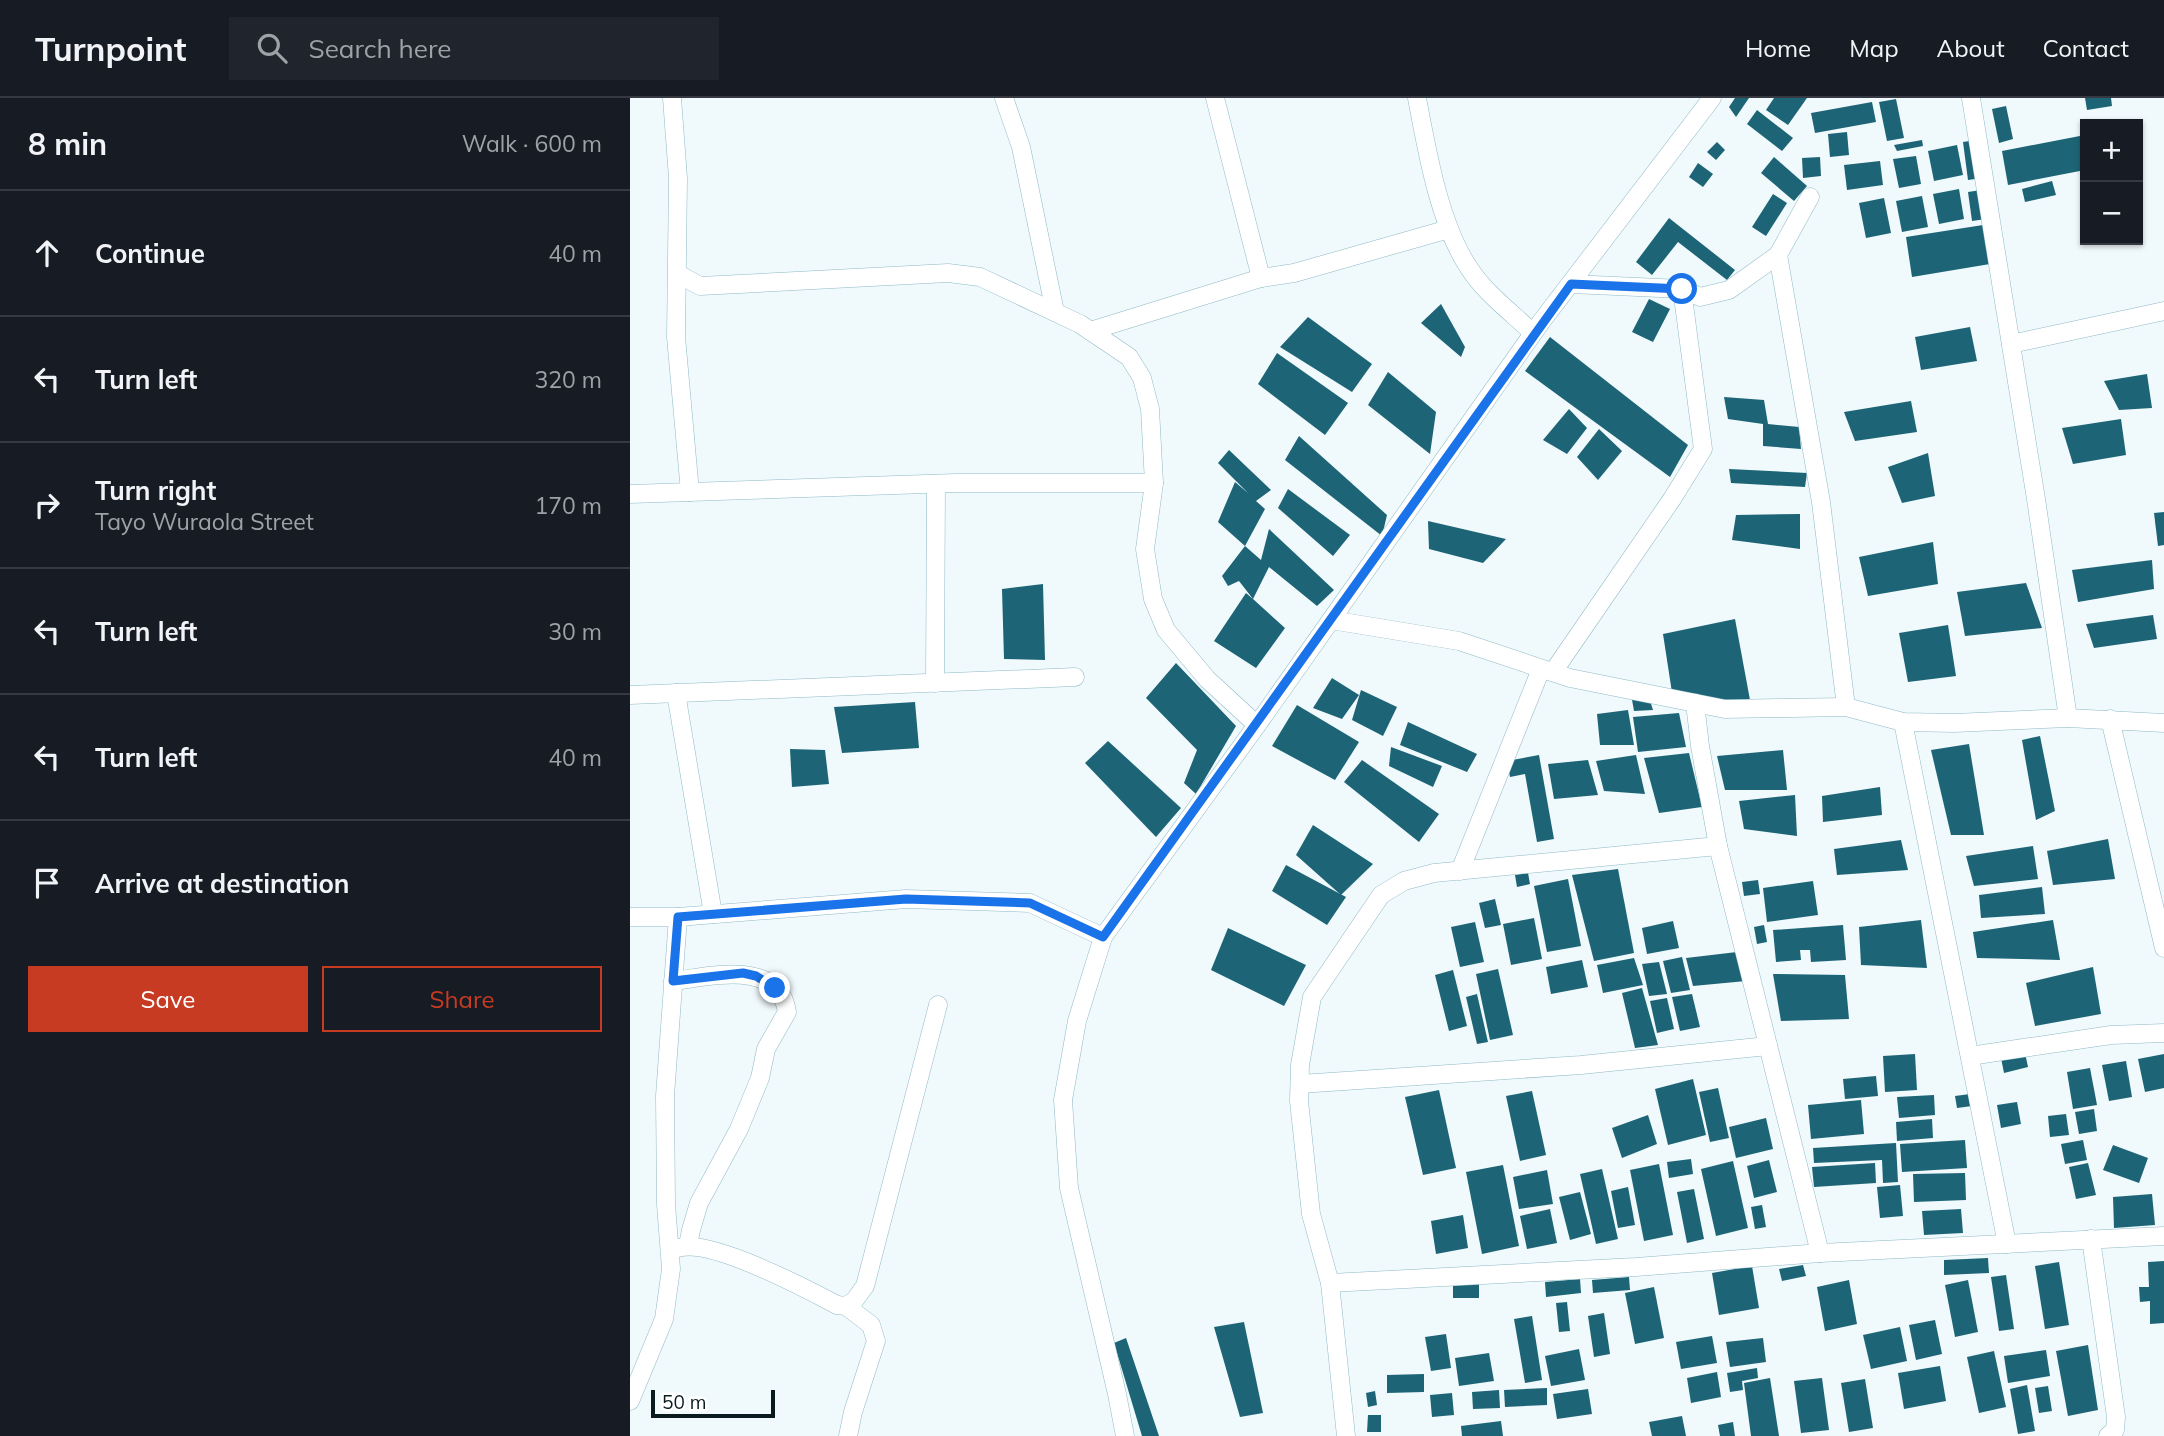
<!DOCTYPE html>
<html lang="en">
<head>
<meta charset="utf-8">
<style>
  :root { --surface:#171b24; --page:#20242c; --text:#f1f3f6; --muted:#9ea1a6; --line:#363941; --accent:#c63b22 }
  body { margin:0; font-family:Mulish,sans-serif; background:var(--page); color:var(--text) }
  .controls { position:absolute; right:21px; top:21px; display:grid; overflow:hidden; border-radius:0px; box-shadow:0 2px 5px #0004 }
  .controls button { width:63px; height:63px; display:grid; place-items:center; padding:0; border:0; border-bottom:2px solid var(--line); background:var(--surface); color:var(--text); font:35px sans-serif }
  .scale { position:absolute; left:21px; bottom:18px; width:124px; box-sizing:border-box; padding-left:7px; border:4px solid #091b1f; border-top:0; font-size:19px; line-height:24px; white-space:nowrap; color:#091b1f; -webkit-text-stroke:5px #fff; paint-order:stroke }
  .stop { position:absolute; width:21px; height:21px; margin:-16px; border:5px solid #1a73e8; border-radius:50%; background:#fff }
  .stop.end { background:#1a73e8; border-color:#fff; box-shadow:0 2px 7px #0008 }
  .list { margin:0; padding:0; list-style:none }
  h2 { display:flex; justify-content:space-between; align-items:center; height:91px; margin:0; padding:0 28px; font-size:30px }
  h2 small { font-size:23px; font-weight:400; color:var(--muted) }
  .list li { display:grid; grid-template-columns:46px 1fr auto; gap:21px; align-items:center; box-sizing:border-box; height:126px; padding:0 28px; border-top:2px solid var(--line) }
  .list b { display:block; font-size:26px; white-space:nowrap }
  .list p { margin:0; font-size:23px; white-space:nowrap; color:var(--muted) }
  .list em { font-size:23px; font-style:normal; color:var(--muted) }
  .actions { display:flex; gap:14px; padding:21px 28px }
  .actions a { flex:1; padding:16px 0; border:2px solid var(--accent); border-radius:0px; text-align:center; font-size:24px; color:var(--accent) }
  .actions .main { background:var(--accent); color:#fff }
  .icon { flex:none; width:38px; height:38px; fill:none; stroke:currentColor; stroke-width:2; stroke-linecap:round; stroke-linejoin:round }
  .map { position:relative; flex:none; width:1534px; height:1338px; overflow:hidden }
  header { display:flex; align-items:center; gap:42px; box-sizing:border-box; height:98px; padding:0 35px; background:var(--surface); border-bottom:2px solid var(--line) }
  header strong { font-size:33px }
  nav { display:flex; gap:38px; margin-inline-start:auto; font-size:24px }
  .search { width:490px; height:63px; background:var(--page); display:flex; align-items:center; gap:18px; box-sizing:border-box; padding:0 24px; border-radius:0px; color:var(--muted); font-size:26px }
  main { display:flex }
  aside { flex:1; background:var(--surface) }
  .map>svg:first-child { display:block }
  .building { fill:#1d6576 }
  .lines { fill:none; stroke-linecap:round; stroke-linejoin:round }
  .minor-casing { stroke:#8fbac7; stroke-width:19 }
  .minor { stroke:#fff; stroke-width:18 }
  .route { stroke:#1a73e8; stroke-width:9 }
</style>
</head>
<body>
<header>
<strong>Turnpoint</strong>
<div class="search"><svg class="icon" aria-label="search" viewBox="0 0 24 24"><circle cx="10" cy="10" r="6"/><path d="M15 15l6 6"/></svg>Search here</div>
<nav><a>Home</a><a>Map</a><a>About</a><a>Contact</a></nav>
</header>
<main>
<aside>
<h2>8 min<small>Walk · 600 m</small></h2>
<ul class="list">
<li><svg class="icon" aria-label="ahead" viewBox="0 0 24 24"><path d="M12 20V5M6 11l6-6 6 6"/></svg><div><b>Continue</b></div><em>40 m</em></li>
<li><svg class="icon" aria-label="left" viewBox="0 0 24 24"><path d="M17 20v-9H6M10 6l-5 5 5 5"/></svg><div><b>Turn left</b></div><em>320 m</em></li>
<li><svg class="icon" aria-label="right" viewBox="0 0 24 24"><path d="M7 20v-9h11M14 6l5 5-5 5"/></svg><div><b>Turn right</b><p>Tayo Wuraola Street</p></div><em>170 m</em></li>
<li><svg class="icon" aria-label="left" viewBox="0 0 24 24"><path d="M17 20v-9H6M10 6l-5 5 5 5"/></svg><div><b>Turn left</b></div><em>30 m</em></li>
<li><svg class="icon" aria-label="left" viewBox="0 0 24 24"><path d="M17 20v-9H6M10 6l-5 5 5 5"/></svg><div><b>Turn left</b></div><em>40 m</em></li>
<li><svg class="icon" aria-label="arrive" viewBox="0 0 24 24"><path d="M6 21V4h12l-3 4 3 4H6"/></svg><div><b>Arrive at destination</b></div></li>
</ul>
<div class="actions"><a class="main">Save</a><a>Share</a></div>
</aside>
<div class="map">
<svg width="1534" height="1338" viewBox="0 0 1534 1338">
  <rect width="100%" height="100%" fill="#f0f9fc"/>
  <!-- building -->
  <g class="building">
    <path d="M1105,0H1119L1106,19L1099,9Z"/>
    <path d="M1144,0H1177L1158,27L1136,12Z"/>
    <path d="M1455,0H1481L1482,8L1457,12Z"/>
    <path d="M1266,1L1274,40L1257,43L1249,4Z"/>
    <path d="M1242,4L1246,24L1185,35L1181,15Z"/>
    <path d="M1376,8L1383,41L1369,45L1362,11Z"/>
    <path d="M1127,12L1163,40L1152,53L1117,26Z"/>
    <path d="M1217,34L1219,57L1200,59L1198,36Z"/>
    <path d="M1455,37V72L1378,87L1372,53Z"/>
    <path d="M1292,42L1293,48L1267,53L1264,47Z"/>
    <path d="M1346,42L1352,80L1338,82L1333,44Z"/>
    <path d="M1087,44L1095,52L1086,62L1077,54Z"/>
    <path d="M1327,47L1333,77L1304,83L1298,53Z"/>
    <path d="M1286,58L1291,86L1269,90L1263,61Z"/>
    <path d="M1144,59L1177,88L1164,103L1131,75Z"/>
    <path d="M1190,59L1191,78L1173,80L1172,60Z"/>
    <path d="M1250,63L1253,87L1217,92L1214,67Z"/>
    <path d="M1068,65L1083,76L1073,89L1059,79Z"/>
    <path d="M1422,83L1426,97L1395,104L1392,91Z"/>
    <path d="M1329,91L1334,121L1309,126L1303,96Z"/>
    <path d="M1351,92L1356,121L1342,123L1338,94Z"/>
    <path d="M1143,96L1157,105L1136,138L1122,129Z"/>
    <path d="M1292,98L1298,129L1272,134L1266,103Z"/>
    <path d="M1254,100L1261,135L1236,140L1229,105Z"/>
    <path d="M1039,120L1105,172L1097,182L1048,144L1022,177L1006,164Z"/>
    <path d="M1353,127L1360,166L1282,179L1276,139Z"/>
    <path d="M1019,201L1040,211L1023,244L1002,234Z"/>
    <path d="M811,206L835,249L831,259L791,225Z"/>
    <path d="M678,219L742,266L722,294L650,249Z"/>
    <path d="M1340,229L1347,263L1291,272L1285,239Z"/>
    <path d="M920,239L1058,347L1040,379L895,273Z"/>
    <path d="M647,255L718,305L695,337L628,286Z"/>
    <path d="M758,274L806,314L800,356L738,307Z"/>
    <path d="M1517,276L1522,310L1489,312L1474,283Z"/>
    <path d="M1094,299L1134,302L1138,326L1169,329L1171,351L1133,348V326L1098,321Z"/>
    <path d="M1281,303L1287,334L1225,343L1214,314Z"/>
    <path d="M939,311L957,330L937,356L913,342Z"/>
    <path d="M1491,321L1496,357L1443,366L1432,330Z"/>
    <path d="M969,331L992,353L968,382L947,359Z"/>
    <path d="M669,338L757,417L752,438L655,362Z"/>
    <path d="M599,352L641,392L626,403L635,411L615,448L588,424L605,384L618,395L588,365Z"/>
    <path d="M1298,355L1305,398L1272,405L1258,369Z"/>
    <path d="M1099,371L1177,375L1175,389L1101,385Z"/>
    <path d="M658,391L720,437L703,458L648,410Z"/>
    <path d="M1534,414V447L1528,448L1524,415Z"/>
    <path d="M1170,416V451L1102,442L1106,417Z"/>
    <path d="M798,423L876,441L853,465L799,451Z"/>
    <path d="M639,431L704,492L687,508L639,469L623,501L655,530L626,570L584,543L616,495L623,501L609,483L598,488L592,478L615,448L631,462Z"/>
    <path d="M1303,444L1308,486L1238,498L1229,459Z"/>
    <path d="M1522,462L1524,491L1448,504L1442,472Z"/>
    <path d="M1396,485L1412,530L1335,538L1327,494Z"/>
    <path d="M413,486L415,562L374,561L372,491Z"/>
    <path d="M1523,517L1527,541L1464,550L1456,526Z"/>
    <path d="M1105,521L1120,602L1043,601L1033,536Z"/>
    <path d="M1318,527L1326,578L1278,584L1269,535Z"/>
    <path d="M546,565L606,628L566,696L554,685L567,652L516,600Z"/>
    <path d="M702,580L729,597L712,621L683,610Z"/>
    <path d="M731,592L767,609L753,638L722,622Z"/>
    <path d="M1001,596L1019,599L1023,612L1004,613Z"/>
    <path d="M285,604L289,650L212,655L204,609Z"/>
    <path d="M667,607L729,644L705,682L642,648Z"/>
    <path d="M998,612L1004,647H970L967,616Z"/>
    <path d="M1049,615L1056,649L1008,654L1003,619Z"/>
    <path d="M778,624L847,656L837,674L770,647Z"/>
    <path d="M1410,638L1425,713L1406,722L1392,642Z"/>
    <path d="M478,643L551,710L526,739L455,665Z"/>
    <path d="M1339,646L1354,737H1321L1301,652Z"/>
    <path d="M761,649L812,668L803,689L759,668Z"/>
    <path d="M160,651L195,652L199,686L162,689Z"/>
    <path d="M1153,652L1157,692H1095L1087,658Z"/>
    <path d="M1059,655L1072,709L1029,715L1014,660Z"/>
    <path d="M909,657L924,741L907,744L895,676L880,679L877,663Z"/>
    <path d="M1006,657L1015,696L974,693L966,663Z"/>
    <path d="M732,662L809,716L789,744L714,684Z"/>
    <path d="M958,662L968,697L924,701L918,666Z"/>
    <path d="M1250,689L1252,717L1193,724L1192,698Z"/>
    <path d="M1165,697L1167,738L1114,731L1109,703Z"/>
    <path d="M683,727L743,766L711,797L666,757Z"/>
    <path d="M1478,741L1485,781L1423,787L1417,753Z"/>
    <path d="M1271,742L1278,772L1207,777L1204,751Z"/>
    <path d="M1403,748L1408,781L1344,788L1336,758Z"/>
    <path d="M656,767L716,799L697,827L642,793Z"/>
    <path d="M988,771L1004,855L964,863L942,777Z"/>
    <path d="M898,775L900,786L887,789L885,777Z"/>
    <path d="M938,781L951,848L917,854L904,788Z"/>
    <path d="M1128,782L1130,796L1114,798L1112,784Z"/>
    <path d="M1183,783L1188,817L1137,824L1133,790Z"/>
    <path d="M1412,789L1415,816L1351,820L1349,797Z"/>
    <path d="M865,801L871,827L855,830L849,805Z"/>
    <path d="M904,820L912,861L881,867L873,826Z"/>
    <path d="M1291,822L1297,870L1231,867L1229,829Z"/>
    <path d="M1423,822L1430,862L1347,860L1343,834Z"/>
    <path d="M1043,823L1049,850L1017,856L1012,830Z"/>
    <path d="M845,824L854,864L830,869L821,829Z"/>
    <path d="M1134,827L1137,844L1127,846L1124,829Z"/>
    <path d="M1213,827L1216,862L1181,864L1180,852H1170L1171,862L1146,864L1143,832Z"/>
    <path d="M598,830L676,867L654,908L581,872Z"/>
    <path d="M1107,854L1116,883L1063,888L1056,860Z"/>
    <path d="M1052,859L1060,892L1041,895L1033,863Z"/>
    <path d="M1004,860L1013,887L973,895L967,867Z"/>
    <path d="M952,862L958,889L921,896L916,869Z"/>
    <path d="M1029,864L1037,896L1019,898L1012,866Z"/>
    <path d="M1463,869L1471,916L1405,928L1396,885Z"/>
    <path d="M868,871L883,937L860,942L846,876Z"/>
    <path d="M823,872L837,928L819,933L805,877Z"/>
    <path d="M1143,876L1215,877L1219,921L1151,923Z"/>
    <path d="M1012,890L1028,947L1005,950L992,895Z"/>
    <path d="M847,896L858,944L847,946L836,899Z"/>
    <path d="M1062,896L1070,929L1050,933L1042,899Z"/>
    <path d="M1037,900L1044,931L1027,935L1020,903Z"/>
    <path d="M1395,955L1398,969L1374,975L1371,960Z"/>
    <path d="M1285,956L1287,992L1255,994L1253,958Z"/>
    <path d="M1534,956V990L1515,994L1508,961Z"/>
    <path d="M1496,963L1502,999L1479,1003L1472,967Z"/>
    <path d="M1460,970L1467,1007L1443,1011L1437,974Z"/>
    <path d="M1246,978L1248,998L1215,1001L1213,981Z"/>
    <path d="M1063,981L1076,1037L1038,1047L1025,991Z"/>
    <path d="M1088,990L1099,1040L1080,1044L1069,994Z"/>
    <path d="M809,992L826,1070L793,1077L775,999Z"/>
    <path d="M902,993L916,1057L890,1063L876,998Z"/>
    <path d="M1340,996L1342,1008L1327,1010L1325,998Z"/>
    <path d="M1304,997L1305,1017L1269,1020L1267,999Z"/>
    <path d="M1231,1002L1234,1036L1181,1041L1178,1007Z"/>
    <path d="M1387,1004L1391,1026L1371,1030L1367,1007Z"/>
    <path d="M1464,1011L1467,1033L1449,1036L1445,1014Z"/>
    <path d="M1436,1016L1439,1037L1420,1039L1418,1018Z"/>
    <path d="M1018,1017L1027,1046L992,1060L982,1030Z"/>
    <path d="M1136,1020L1143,1051L1106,1060L1099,1029Z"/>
    <path d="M1302,1021L1303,1040L1267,1043L1266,1024Z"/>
    <path d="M1335,1042L1337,1070L1272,1074L1270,1046Z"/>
    <path d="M1453,1042L1457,1062L1435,1066L1431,1046Z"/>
    <path d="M1266,1045L1268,1084L1253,1085L1252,1062L1184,1065L1183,1050Z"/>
    <path d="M1483,1047L1518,1060L1509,1085L1473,1072Z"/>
    <path d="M1061,1061L1063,1076L1039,1080L1037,1064Z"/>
    <path d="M1139,1062L1147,1094L1124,1100L1117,1068Z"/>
    <path d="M1103,1063L1118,1130L1086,1138L1071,1071Z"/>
    <path d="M1245,1065L1246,1085L1184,1089L1182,1069Z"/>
    <path d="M1458,1065L1466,1097L1446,1101L1439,1069Z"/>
    <path d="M1029,1066L1043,1137L1014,1143L1000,1072Z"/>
    <path d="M873,1067L889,1148L852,1156L836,1074Z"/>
    <path d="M972,1071L988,1141L966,1146L950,1076Z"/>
    <path d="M917,1072L923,1106L889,1111L883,1079Z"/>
    <path d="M1335,1075L1336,1102L1284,1104L1283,1076Z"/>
    <path d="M1270,1087L1273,1118L1250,1120L1247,1089Z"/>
    <path d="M998,1089L1005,1127L988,1130L981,1093Z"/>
    <path d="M1064,1091L1074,1141L1057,1145L1047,1094Z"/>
    <path d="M950,1094L961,1136L940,1142L929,1099Z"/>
    <path d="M1522,1096L1525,1127L1484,1130L1483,1099Z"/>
    <path d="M1132,1107L1136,1129L1125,1131L1121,1109Z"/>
    <path d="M920,1111L927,1145L897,1151L890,1118Z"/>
    <path d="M1331,1111L1333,1135L1294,1137L1292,1113Z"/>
    <path d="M833,1117L838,1150L806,1156L801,1123Z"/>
    <path d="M1358,1160L1359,1175L1314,1177V1162Z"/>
    <path d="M1534,1163V1225L1520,1226V1203L1510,1204L1509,1189H1519L1518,1164Z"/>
    <path d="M1429,1164L1439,1227L1415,1231L1405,1168Z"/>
    <path d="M1173,1167L1176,1178L1152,1183L1149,1171Z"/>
    <path d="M1122,1168L1129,1210L1089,1217L1082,1175Z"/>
    <path d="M1376,1177L1384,1231L1369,1233L1361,1179Z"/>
    <path d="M999,1179L1000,1192L963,1195L962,1182Z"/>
    <path d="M950,1181L951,1195L916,1199L915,1184Z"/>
    <path d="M1219,1182L1227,1226L1195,1233L1187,1189Z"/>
    <path d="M1338,1182L1348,1234L1325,1239L1315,1187Z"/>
    <rect x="823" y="1185" width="26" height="15"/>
    <path d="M1024,1189L1034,1240L1005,1246L995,1195Z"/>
    <path d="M937,1204L940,1233L929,1234L926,1205Z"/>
    <path d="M974,1215L980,1256L964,1259L958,1218Z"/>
    <path d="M902,1218L912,1282L895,1285L884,1221Z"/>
    <path d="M1305,1222L1312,1256L1286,1262L1279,1227Z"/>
    <path d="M614,1224L633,1315L610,1319L584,1229Z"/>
    <path d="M1270,1229L1277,1263L1241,1271L1233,1237Z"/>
    <path d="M816,1236L821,1270L801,1273L795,1239Z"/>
    <path d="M1082,1238L1087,1265L1051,1271L1046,1244Z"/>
    <path d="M496,1240L529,1338H512L484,1245Z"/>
    <path d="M1133,1240L1136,1264L1100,1269L1096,1244Z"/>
    <path d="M1458,1247L1468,1312L1438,1318L1426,1253Z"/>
    <path d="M949,1251L955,1282L921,1288L915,1258Z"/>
    <path d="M1416,1252L1420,1278L1378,1285L1374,1258Z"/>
    <path d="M1364,1253L1376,1309L1349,1315L1337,1259Z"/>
    <path d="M859,1255L864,1283L829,1288L825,1260Z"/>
    <path d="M1310,1268L1316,1303L1274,1311L1268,1275Z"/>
    <path d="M1127,1270L1128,1280L1112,1283L1113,1292L1100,1294L1097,1275Z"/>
    <path d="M1087,1274L1091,1299L1061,1305L1057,1280Z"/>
    <path d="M794,1276V1294L757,1295V1277Z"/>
    <path d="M1140,1280L1149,1338H1121L1114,1285Z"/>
    <path d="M1192,1280L1199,1332L1171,1335L1164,1283Z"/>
    <path d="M1235,1281L1243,1330L1219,1334L1211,1285Z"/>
    <path d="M1397,1287L1405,1333L1388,1336L1380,1291Z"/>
    <path d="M1418,1288L1422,1313L1409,1315L1405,1290Z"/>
    <path d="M917,1290V1307L875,1309L874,1292Z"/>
    <path d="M958,1291L962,1316L927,1321L923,1296Z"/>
    <path d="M869,1292L870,1310L843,1311L842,1294Z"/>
    <path d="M745,1293L747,1307L738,1309L736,1295Z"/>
    <path d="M822,1295L824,1317L802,1319L800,1297Z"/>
    <path d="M738,1317H751V1334H737Z"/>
    <path d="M1052,1318L1056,1338H1022L1019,1324Z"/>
    <path d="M871,1323L873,1338H832L831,1328Z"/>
    <path d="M1103,1324L1105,1338H1090L1088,1327Z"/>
  </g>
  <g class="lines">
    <defs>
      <g id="minor">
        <path d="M42,0L48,80L46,239L60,394"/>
        <path d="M374,0L391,49L425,214"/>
        <path d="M585,0L631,180"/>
        <path d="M787,0C797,53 809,125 839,170C855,195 882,215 903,235"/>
        <path d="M1341,0L1406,401L1438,620"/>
        <path d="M1148,157L1191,404L1216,609"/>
        <path d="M48,176L70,188L318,175L350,179L450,226L499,259L512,280L520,311L524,385L515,451L523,501L536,532L577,581L627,627"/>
        <path d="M941,186L1052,191L1070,199L1099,192L1148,157L1180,99"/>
        <path d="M460,233L631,180L664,175L819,131"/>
        <path d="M1381,246L1534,213"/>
        <path d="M0,396L326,385H524"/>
        <path d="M701,522L829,543L940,580L1095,611L1216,609L1273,624L1324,625L1438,620L1534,625"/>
        <path d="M923,574L1042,401L1073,351L1052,191"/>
        <path d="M305,585L306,386"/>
        <path d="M46,595L83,816"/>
        <path d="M0,597L445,579"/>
        <path d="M1065,605L1070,648L1088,748L1190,1155"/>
        <path d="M1480,621L1534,850"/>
        <path d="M1273,624L1377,1146"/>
        <path d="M830,773L911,571"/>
        <path d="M0,819H48L276,801L400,805L473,839"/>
        <path d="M43,883C79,879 149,860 157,914L136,951L130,980L109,1031L69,1105L61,1132L58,1147"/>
        <path d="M1340,958L1481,937L1534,935"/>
        <path d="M670,986L951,967L1138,948"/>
        <path d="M1461,1141L1486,1319L1485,1332L1478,1338"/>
        <path d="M48,1150C80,1140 175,1190 207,1207L216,1208L241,1227L246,1243L223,1314L218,1338"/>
        <path d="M700,1185L1006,1169L1190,1155L1534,1138"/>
        <path d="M216,1208L224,1203L235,1188L308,907"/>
        <path d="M0,1303L34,1221L41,1171L36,1106L35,998L48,819"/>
        <path d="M495,1338L487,1296L439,1090L433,1002L447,923L473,839L627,627L911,224L1082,0"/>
        <path d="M716,1338L700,1185L681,1116L669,1003L670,967L682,899L751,797L774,783L804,775L1088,748"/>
      </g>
    </defs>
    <!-- minor casing -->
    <use href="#minor" class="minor-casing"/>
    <!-- minor -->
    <use href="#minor" class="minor"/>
  </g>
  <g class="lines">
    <!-- route -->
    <path class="route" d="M145,890L126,878L113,875L43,883L48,819L276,801L400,805L473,839L941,186L1052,191"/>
  </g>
</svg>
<div class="controls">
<button>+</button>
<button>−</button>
</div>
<div class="scale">50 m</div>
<div class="stop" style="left:1052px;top:191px"></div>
<div class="stop end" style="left:145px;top:890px"></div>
</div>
</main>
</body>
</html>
